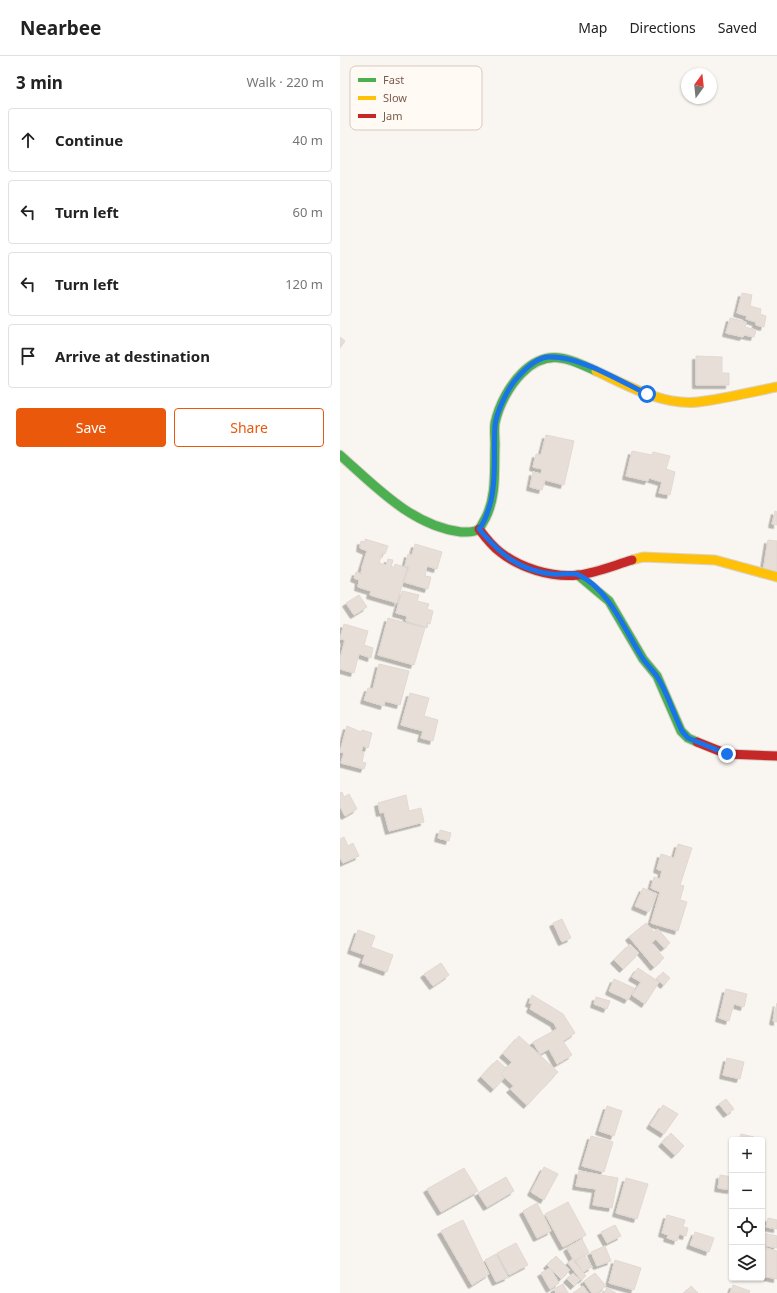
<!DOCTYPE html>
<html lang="en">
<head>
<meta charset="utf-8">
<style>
  :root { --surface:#fff; --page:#f2f2f2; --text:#222; --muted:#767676; --line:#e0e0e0; --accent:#ea580c }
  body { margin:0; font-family:"Noto Sans",sans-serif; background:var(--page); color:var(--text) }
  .controls { position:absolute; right:12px; bottom:12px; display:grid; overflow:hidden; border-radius:4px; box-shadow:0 1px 3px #0004 }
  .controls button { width:36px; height:36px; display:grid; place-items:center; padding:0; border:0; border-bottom:1px solid var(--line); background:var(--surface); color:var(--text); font:20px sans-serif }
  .compass { position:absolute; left:341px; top:12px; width:36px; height:36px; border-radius:50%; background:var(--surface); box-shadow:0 1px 3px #0004; rotate:15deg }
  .stop { position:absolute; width:12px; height:12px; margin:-9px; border:3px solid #1a73e8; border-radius:50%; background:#fff }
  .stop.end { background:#1a73e8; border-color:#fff; box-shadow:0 1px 4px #0008 }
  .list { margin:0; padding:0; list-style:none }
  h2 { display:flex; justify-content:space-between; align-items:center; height:52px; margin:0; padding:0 16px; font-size:17px }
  h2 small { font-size:13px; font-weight:400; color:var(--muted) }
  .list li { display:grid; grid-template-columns:26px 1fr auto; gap:12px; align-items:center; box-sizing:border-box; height:64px; margin:0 8px 8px; padding:0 8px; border:1px solid var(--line); border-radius:4px }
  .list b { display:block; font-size:15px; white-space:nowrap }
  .list em { font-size:13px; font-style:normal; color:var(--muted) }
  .actions { display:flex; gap:8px; padding:12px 16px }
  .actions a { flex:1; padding:9px 0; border:1px solid var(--accent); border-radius:4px; text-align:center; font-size:14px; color:var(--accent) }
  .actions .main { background:var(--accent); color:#fff }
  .icon { flex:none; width:22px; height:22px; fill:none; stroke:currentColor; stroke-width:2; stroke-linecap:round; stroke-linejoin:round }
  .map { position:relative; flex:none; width:437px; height:1237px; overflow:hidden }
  header { display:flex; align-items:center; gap:24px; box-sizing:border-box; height:56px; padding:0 20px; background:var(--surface); border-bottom:1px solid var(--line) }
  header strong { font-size:19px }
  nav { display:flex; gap:22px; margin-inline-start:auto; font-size:14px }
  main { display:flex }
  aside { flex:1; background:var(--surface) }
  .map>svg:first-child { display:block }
  .building { fill:#e6ded7; stroke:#e2d8d2; filter:url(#shadow) }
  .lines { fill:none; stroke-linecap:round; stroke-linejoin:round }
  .fast-casing { stroke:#d9d2cb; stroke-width:11 }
  .slow-casing { stroke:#d9d2cb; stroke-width:11 }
  .jam-casing { stroke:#d9d2cb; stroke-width:11 }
  .fast { stroke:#4caf50; stroke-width:9 }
  .slow { stroke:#ffc107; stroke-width:9 }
  .jam { stroke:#c62828; stroke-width:9 }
  .route { stroke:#1a73e8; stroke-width:5 }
  .key { fill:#fffaf3; stroke:#d7cbc1; stroke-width:1 }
  .key-label { font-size:11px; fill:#7a5c4d }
</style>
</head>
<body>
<header>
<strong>Nearbee</strong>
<nav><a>Map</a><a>Directions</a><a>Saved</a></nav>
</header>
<main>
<aside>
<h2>3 min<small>Walk · 220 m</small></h2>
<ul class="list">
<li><svg class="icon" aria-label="ahead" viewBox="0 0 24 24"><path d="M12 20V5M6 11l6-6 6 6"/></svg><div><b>Continue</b></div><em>40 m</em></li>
<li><svg class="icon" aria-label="left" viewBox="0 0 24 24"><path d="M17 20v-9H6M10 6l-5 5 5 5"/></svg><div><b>Turn left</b></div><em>60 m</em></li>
<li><svg class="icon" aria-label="left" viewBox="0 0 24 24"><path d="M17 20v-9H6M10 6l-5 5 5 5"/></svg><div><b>Turn left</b></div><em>120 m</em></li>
<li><svg class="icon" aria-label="arrive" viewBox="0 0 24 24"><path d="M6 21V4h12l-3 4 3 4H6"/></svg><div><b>Arrive at destination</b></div></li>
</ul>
<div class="actions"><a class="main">Save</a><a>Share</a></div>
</aside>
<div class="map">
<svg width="437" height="1237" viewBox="0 0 437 1237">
  <defs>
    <filter id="shadow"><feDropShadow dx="-3.5" dy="3.5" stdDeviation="0" flood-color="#0004"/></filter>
  </defs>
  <rect width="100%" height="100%" fill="#f9f5f0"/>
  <!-- building -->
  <g class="building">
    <path d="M402,237L412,239L410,250L421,253L420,258L426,260L424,271L416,269V266L406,263L407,260L397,257Z"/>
    <path d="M390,262L406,266L405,271L416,274L414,281L404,279L403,281L386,277Z"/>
    <path d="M0,281L5,285L0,292Z"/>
    <path d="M356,300L382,301V317H389V329H356Z"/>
    <path d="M206,379L234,385L224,429L205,424L202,434L190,431L193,416L201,418L202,413L193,411L196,398L201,399Z"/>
    <path d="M292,395L312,399L313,396L330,400L326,413L335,416L330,439L319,437L322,426L309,422L308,425L286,420Z"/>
    <path d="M435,455L437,456V469L432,468Z"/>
    <path d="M25,483L48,490L45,498L42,497L39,507L46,509L48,503L53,504L51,511H54L55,508L67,512L57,547L30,539L31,535L18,531L19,524L14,522L16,516L21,518L22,511L27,495L20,492L21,485L25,486Z"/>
    <path d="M428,484L437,485V519L423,516Z"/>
    <path d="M75,488L102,496L97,513L87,510L85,520L91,521L88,533L64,526L69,511L65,510L68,498L72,499Z"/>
    <path d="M62,535L79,539L77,545L89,548L87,553L93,555L90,568L87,567L86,571L66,565L67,560L56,557Z"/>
    <path d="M19,539L27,551L14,559L6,547Z"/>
    <path d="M48,562L85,572L74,609L38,599Z"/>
    <path d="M4,568L28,575L24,589L33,592L31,602L19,598L14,617L0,613V603L5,584L0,583Z"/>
    <path d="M39,608L69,615L60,649L45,645L44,650L24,644L28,632L33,633Z"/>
    <path d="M70,637L89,642L84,660L98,664L93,685L81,682L83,675L61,669Z"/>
    <path d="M7,670L21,676L22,674L32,677L28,692L23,690L21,696L24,697L22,706L26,707L24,713L1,707L4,697L0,696Z"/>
    <path d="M2,736L4,741L9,738L17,753L5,760L0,750V737Z"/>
    <path d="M66,739L69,755L81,752L84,766L49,775L44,756L40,757L38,747Z"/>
    <path d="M100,774L111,777L109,785L98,782Z"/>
    <path d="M4,781L8,790L13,787L19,800L3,807L0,801V783Z"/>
    <path d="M338,788L352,792L340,829L344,830L340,844L347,846L338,875L311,867L320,836L311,832L314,821L320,823L322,815L317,813L321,798L334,802Z"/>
    <path d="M303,832L317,838L309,856L295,850Z"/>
    <path d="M222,863L231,882L222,886L213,867Z"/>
    <path d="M306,867L314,876L318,873L330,887L324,892L316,883L311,887L324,902L314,911L289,881Z"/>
    <path d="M18,874L35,880L31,891L53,899L47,916L22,907L25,899L11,894Z"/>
    <path d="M290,888L299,897L283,913L274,904Z"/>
    <path d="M101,907L109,919L93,930L84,918Z"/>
    <path d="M298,912L319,926L305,948L292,939L301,926L292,921Z"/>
    <path d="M323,916L330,922L324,929L317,923Z"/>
    <path d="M274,923L294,932L288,944L269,935Z"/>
    <path d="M386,933L407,938L404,951L394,948L389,965L379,962Z"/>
    <path d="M192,939L223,958L235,977L223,985L232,999L217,1008L209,993L200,998L193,986L217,973L214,967L190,953L192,948L189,947Z"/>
    <path d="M256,941L270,945L267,953L254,948Z"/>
    <path d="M437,947V966L433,965Z"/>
    <path d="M179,980L218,1016L187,1049L170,1033L174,1030L161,1018L172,1006L163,998Z"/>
    <path d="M387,1002L404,1006L400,1023L383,1019Z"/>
    <path d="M157,1004L166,1012L161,1018L164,1022L154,1033L141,1021Z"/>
    <path d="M386,1043L394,1053L387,1058L379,1048Z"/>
    <path d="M323,1049L338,1058L324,1078L310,1069Z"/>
    <path d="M267,1050L282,1055L274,1080L259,1075Z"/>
    <path d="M331,1077L344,1090L335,1099L322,1087Z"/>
    <path d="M401,1078L414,1081V1084H400Z"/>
    <path d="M251,1080L273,1086L264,1116L242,1110Z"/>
    <path d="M204,1111L218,1118L204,1144L191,1136Z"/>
    <path d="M124,1112L138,1135L101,1156L87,1133Z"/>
    <path d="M239,1115L278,1122L272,1152L253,1149L256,1133L236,1130Z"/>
    <path d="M380,1119L392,1121L391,1134L378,1132Z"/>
    <path d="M166,1121L174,1135L147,1151L138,1137Z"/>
    <path d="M286,1122L308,1128L297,1163L276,1157Z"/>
    <path d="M228,1146L246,1179L223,1191L205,1158Z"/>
    <path d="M197,1147L211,1175L197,1182L183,1155Z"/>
    <path d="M327,1159L345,1164L343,1171L348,1172L346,1180L339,1178L337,1185L327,1182L328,1179L322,1177Z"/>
    <path d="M428,1162L437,1164V1173L426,1171Z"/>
    <path d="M123,1164L149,1218L132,1229L101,1175Z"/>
    <path d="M275,1169L281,1180L267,1187L261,1176Z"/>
    <path d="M355,1176L374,1182L369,1196L350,1189Z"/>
    <path d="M423,1177L437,1180V1192L422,1189Z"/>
    <path d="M242,1183L249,1197L234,1205L227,1192Z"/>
    <path d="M176,1187L188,1209L169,1219L157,1197Z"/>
    <path d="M265,1190L271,1205L257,1210L251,1196Z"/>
    <path d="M422,1191L437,1195V1223L422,1220L425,1208L422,1207Z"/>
    <path d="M156,1198L168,1221L156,1226L145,1204Z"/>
    <path d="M244,1199L252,1211L243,1216L236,1205Z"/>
    <path d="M216,1200L230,1214L221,1223L207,1209Z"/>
    <path d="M232,1203L246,1220L241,1224L228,1207Z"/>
    <path d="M275,1204L301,1212L294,1234L269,1227Z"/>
    <path d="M210,1212L219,1227L210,1233L201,1217Z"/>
    <path d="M233,1217L240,1224L234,1230L227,1223Z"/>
    <path d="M255,1217L266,1230L257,1237H252L244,1225Z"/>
    <path d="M223,1228L228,1237H216L214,1233Z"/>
    <path d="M393,1229L410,1235L409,1237H390Z"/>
    <path d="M243,1230L248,1237H233Z"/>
    <path d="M351,1230L358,1237H344Z"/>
    <path d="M267,1232L276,1237H264Z"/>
  </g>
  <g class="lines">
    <defs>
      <g id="fast">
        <path d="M0,399C35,430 72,470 121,476C126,476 134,477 139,473C141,471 143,466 145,463C157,441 154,413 155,389C155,382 154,374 155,367C159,349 169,330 182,317C207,292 228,302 256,315"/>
        <path d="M238,519L269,545L303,603L317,620L341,675L348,682L357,686"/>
      </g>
      <g id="slow">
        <path d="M256,315C287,329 322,350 358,346C384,343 411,336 437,331"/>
        <path d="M292,504L303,501L375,504L437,521"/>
      </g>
      <g id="jam">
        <path d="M139,473C145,481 152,490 160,496C180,512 212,522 238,519C256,517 275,509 292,504"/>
        <path d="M357,686L387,698L437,700"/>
      </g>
    </defs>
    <!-- fast casing -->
    <use href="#fast" class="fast-casing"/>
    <!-- slow casing -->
    <use href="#slow" class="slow-casing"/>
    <!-- jam casing -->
    <use href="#jam" class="jam-casing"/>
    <!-- fast -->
    <use href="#fast" class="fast"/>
    <!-- slow -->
    <use href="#slow" class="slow"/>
    <!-- jam -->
    <use href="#jam" class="jam"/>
  </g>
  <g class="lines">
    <!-- route -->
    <path class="route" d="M307,338C280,325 238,299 208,301C197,302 185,313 178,321C169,330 156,356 155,370C153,397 157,418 151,445C148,455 146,465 139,473C160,498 178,514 212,518C220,519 232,516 239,519C268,533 284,572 300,598C304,606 311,612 316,619C327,635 333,657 342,675L348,682L387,698"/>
  </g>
  <!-- legend -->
  <rect x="10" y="10" width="132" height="64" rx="6" class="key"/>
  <rect x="18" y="22" width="18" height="4" fill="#4caf50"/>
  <rect x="18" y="40" width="18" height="4" fill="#ffc107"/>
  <rect x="18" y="58" width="18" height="4" fill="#c62828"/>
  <g class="key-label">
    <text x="43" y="28">Fast</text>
    <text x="43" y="46">Slow</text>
    <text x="43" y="64">Jam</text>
  </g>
</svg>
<div class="controls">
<button>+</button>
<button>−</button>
<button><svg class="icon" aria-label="locate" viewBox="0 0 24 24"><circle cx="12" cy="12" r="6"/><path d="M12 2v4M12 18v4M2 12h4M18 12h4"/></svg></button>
<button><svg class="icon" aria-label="layers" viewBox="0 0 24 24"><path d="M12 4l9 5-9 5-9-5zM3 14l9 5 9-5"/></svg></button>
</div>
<svg class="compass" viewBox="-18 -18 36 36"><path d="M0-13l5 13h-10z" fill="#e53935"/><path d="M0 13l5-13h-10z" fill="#767676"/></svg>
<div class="stop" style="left:307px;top:338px"></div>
<div class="stop end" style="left:387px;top:698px"></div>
</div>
</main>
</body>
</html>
